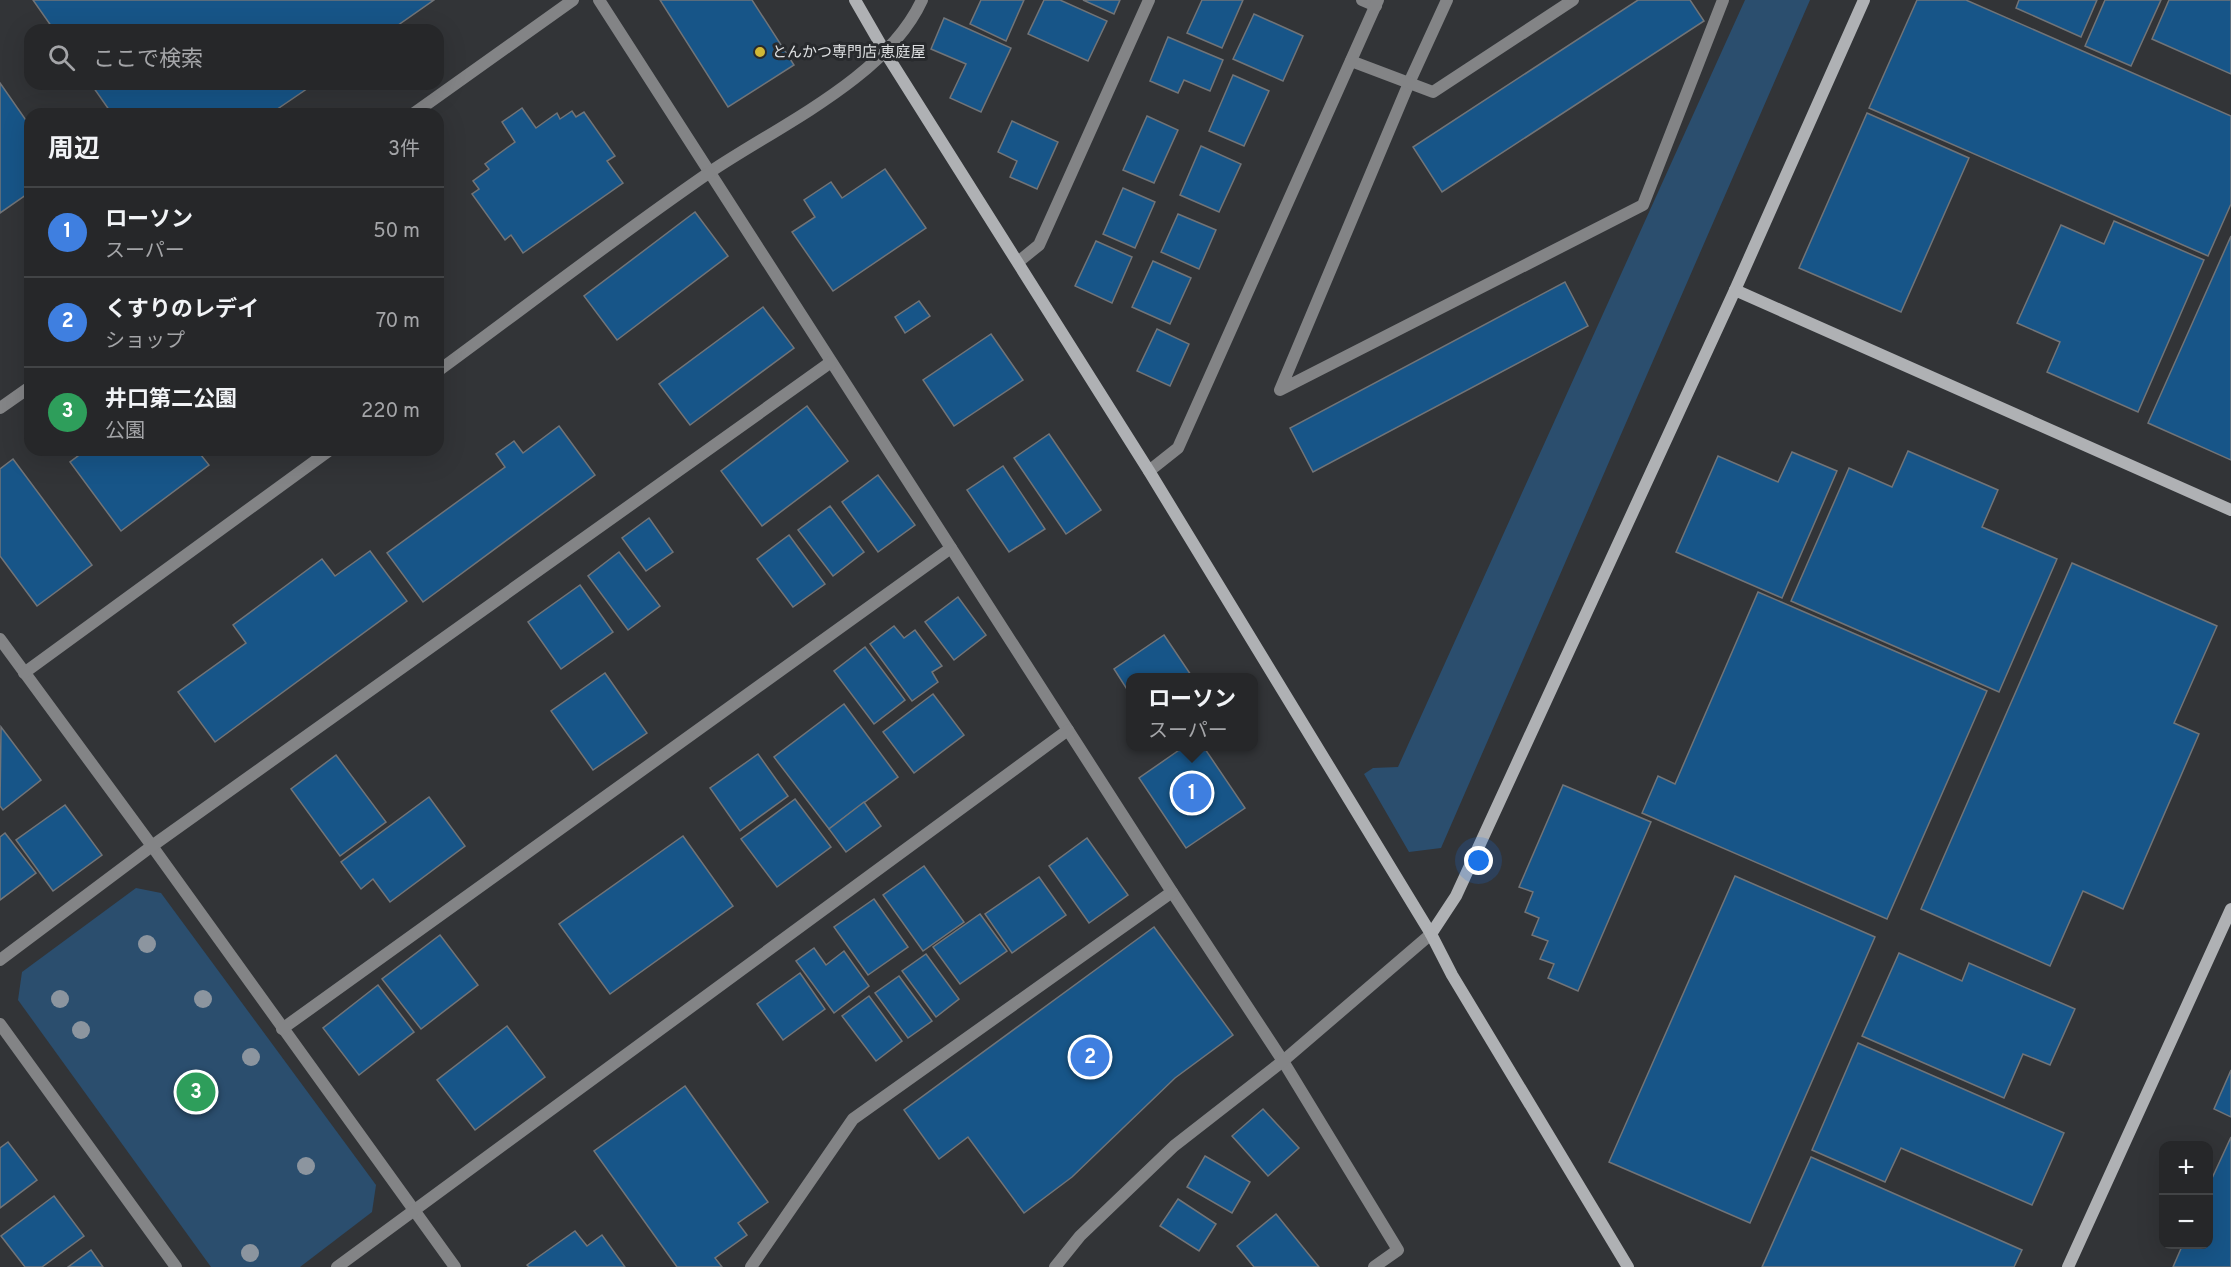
<!DOCTYPE html>
<html lang="ja">
<head>
<meta charset="utf-8">
<style>
  :root { --surface:#262729; --page:#2e2f31; --text:#f1f3f6; --muted:#a4a5a8; --line:#424446; --accent:#d0b837 }
  body { margin:0; font-family:Overpass,"Noto Sans JP",sans-serif; background:var(--page); color:var(--text) }
  .controls { position:absolute; right:18px; bottom:18px; display:grid; overflow:hidden; border-radius:12px; box-shadow:0 6px 24px #0002 }
  .controls button { width:54px; height:54px; display:grid; place-items:center; padding:0; border:0; border-bottom:2px solid var(--line); background:var(--surface); color:var(--text); font:30px sans-serif }
  .you { position:absolute; left:1479px; top:861px; width:21px; height:21px; margin:-15px; border:4px solid #fff; border-radius:50%; background:#1a73e8; box-shadow:0 0 0 9px #1a73e833 }
  .badge { display:grid; place-items:center; width:39px; height:39px; border-radius:50%; background:var(--accent); color:#fff; font-size:20px; font-weight:700 }
  .pin { position:absolute; translate:-50% -50%; border:3px solid #fff; box-shadow:0 2px 6px #0006 }
  .popup { position:absolute; left:1126px; top:673px; width:132px; height:78px; box-sizing:border-box; display:grid; place-content:center; border-radius:12px; background:var(--surface); filter:drop-shadow(0 2px 4px #0005); font-size:20px; white-space:nowrap; color:var(--muted) }
  .popup b { font-size:22px; color:var(--text) }
  .popup::after { content:''; position:absolute; left:50%; top:100%; margin-left:-12px; border:12px solid transparent; border-top-color:var(--surface) }
  .list { margin:0; padding:0; list-style:none }
  h2 { display:flex; justify-content:space-between; align-items:center; height:78px; margin:0; padding:0 24px; font-size:26px }
  h2 small { font-size:20px; font-weight:400; color:var(--muted) }
  .list li { display:grid; grid-template-columns:39px 1fr auto; gap:18px; align-items:center; box-sizing:border-box; height:90px; padding:0 24px; border-top:2px solid var(--line) }
  .list b { display:block; font-size:22px; white-space:nowrap }
  .list p { margin:0; font-size:20px; white-space:nowrap; color:var(--muted) }
  .list em { font-size:20px; font-style:normal; color:var(--muted) }
  .icon { flex:none; width:33px; height:33px; fill:none; stroke:currentColor; stroke-width:2; stroke-linecap:round; stroke-linejoin:round }
  .map { position:relative; flex:none; width:2231px; height:1267px; overflow:hidden }
  .search { position:absolute; background:var(--surface); box-shadow:0 6px 24px #0002; left:24px; top:24px; width:420px; height:66px; display:flex; align-items:center; gap:15px; box-sizing:border-box; padding:0 21px; border-radius:18px; color:var(--muted); font-size:22px }
  .panel { position:absolute; background:var(--surface); box-shadow:0 6px 24px #0002; left:24px; top:108px; width:420px; height:348px; border-radius:18px }
  .map>svg:first-child { display:block }
  .green { fill:#2b4e6e }
  .building { fill:#175588; stroke:#717478; stroke-width:1.5 }
  .lines { fill:none; stroke-linecap:round; stroke-linejoin:round }
  .lane { stroke:#838486; stroke-width:12 }
  .street { stroke:#838486; stroke-width:12 }
  .secondary { stroke:#afb1b4; stroke-width:12 }
  .tree { fill:#8c959f }
  .poi-dot { fill:#d0b837; stroke:#282a2d; stroke-width:2 }
  .labels { text-anchor:middle; stroke-width:6; stroke-linejoin:round; paint-order:stroke }
  .poi-label { font-size:15px; fill:#dee0e2; stroke:#282a2d; text-anchor:start }
</style>
</head>
<body>
<div class="map">
<svg width="2231" height="1267" viewBox="0 0 2231 1267">
  <rect width="100%" height="100%" fill="#323437"/>
  <!-- green -->
  <g class="green">
    <path d="M1745,0H1810L1441,848L1409,852L1364,774L1373,768L1398,767Z"/>
    <path d="M136,888L161,893L376,1185L372,1212L300,1267H211L18,1000L22,972Z"/>
  </g>
  <!-- building -->
  <g class="building">
    <path d="M33,0H434L391,30H54Z"/>
    <path d="M660,0H752L794,65L728,107Z"/>
    <path d="M981,0H1024L1006,41L970,24Z"/>
    <path d="M1044,0H1060L1107,21L1088,61L1028,34Z"/>
    <path d="M1083,0H1120L1114,14Z"/>
    <path d="M1202,0H1243L1222,48L1187,33Z"/>
    <path d="M1638,0H1690L1704,21L1442,192L1413,147Z"/>
    <path d="M1917,0H1966L2231,116V204L2208,256L1869,108Z"/>
    <path d="M2019,0H2097L2081,37L2016,8Z"/>
    <path d="M2105,0H2161L2131,66L2085,46Z"/>
    <path d="M2169,0H2231V74L2152,39Z"/>
    <path d="M1254,14L1303,36L1283,81L1233,59Z"/>
    <path d="M944,18L1011,48L981,112L950,98L966,64L931,49Z"/>
    <path d="M1168,37L1223,60L1210,91L1184,80L1178,93L1150,81Z"/>
    <path d="M1233,75L1269,91L1244,146L1209,131Z"/>
    <path d="M0,83L30,126V192L0,213Z"/>
    <path d="M91,84H314L270,114H112Z"/>
    <path d="M522,108L536,128L557,113L560,119L572,111L576,117L584,112L615,156L607,161L623,183L523,253L511,235L505,240L472,194L479,189L473,181L489,169L485,164L515,142L502,122Z"/>
    <path d="M1867,113L1969,158L1901,312L1799,268Z"/>
    <path d="M1147,116L1178,130L1154,183L1123,170Z"/>
    <path d="M1012,121L1058,142L1037,189L1010,177L1017,161L998,152Z"/>
    <path d="M1201,146L1241,164L1219,212L1180,195Z"/>
    <path d="M885,169L926,228L833,291L792,232L815,217L804,200L831,182L842,198Z"/>
    <path d="M1123,188L1155,202L1135,248L1103,234Z"/>
    <path d="M695,212L728,256L617,340L584,296Z"/>
    <path d="M1178,214L1216,230L1199,269L1161,252Z"/>
    <path d="M2114,221L2204,260L2138,412L2047,372L2060,342L2017,323L2061,225L2104,244Z"/>
    <path d="M2231,236V460L2148,423Z"/>
    <path d="M1096,241L1132,257L1112,303L1075,286Z"/>
    <path d="M1153,261L1191,278L1170,324L1132,307Z"/>
    <path d="M1565,282L1588,326L1313,472L1290,428Z"/>
    <path d="M919,301L930,316L905,333L895,317Z"/>
    <path d="M763,307L794,348L690,425L659,384Z"/>
    <path d="M1157,329L1189,344L1170,386L1137,371Z"/>
    <path d="M991,334L1023,380L954,426L923,380Z"/>
    <path d="M807,406L848,461L762,526L721,471Z"/>
    <path d="M559,426L595,475L423,602L387,553L505,467L496,454L514,441L523,453Z"/>
    <path d="M1049,434L1101,510L1066,534L1014,458Z"/>
    <path d="M86,450H197L209,465L121,531L70,462Z"/>
    <path d="M1908,451L1998,490L1982,527L2057,559L1999,692L1791,601L1849,468L1892,487Z"/>
    <path d="M1792,452L1837,471L1782,598L1676,552L1718,456L1778,482Z"/>
    <path d="M13,459L92,565L37,606L0,556V469Z"/>
    <path d="M1003,466L1045,529L1009,552L967,490Z"/>
    <path d="M878,475L915,525L878,552L842,502Z"/>
    <path d="M830,506L864,552L833,576L798,530Z"/>
    <path d="M649,518L673,552L646,571L622,538Z"/>
    <path d="M789,535L825,584L793,607L757,559Z"/>
    <path d="M370,551L407,601L215,742L178,692L246,643L233,625L322,559L335,576Z"/>
    <path d="M619,552L660,606L628,630L588,576Z"/>
    <path d="M2072,563L2217,626L2174,723L2199,734L2123,909L2083,891L2050,966L1921,909Z"/>
    <path d="M580,585L613,632L561,669L528,622Z"/>
    <path d="M1758,592L1987,691L1887,919L1642,813L1658,776L1675,784Z"/>
    <path d="M958,597L986,635L954,660L925,622Z"/>
    <path d="M894,626L904,638L915,630L942,666L932,672L938,682L912,701L870,644Z"/>
    <path d="M1164,635L1193,678H1130V694L1114,669Z"/>
    <path d="M865,647L905,700L874,724L834,671Z"/>
    <path d="M605,673L647,733L593,770L551,711Z"/>
    <path d="M933,694L964,735L914,773L883,732Z"/>
    <path d="M844,704L898,777L829,829L774,757Z"/>
    <path d="M1,727L41,780L3,810L0,806Z"/>
    <path d="M1185,746H1203L1245,808L1186,848L1139,778Z"/>
    <path d="M758,754L788,796L740,831L710,788Z"/>
    <path d="M336,755L386,822L340,856L291,789Z"/>
    <path d="M1563,785L1651,822L1578,991L1548,978L1554,964L1540,959L1548,941L1532,935L1539,918L1525,912L1533,892L1519,887Z"/>
    <path d="M429,797L465,846L390,902L373,879L361,889L341,862Z"/>
    <path d="M795,799L831,847L777,887L741,839Z"/>
    <path d="M864,802L881,826L846,852L829,829Z"/>
    <path d="M65,805L102,855L53,891L16,840Z"/>
    <path d="M5,833L36,873L0,900V837Z"/>
    <path d="M683,836L733,906L610,994L559,924Z"/>
    <path d="M1087,838L1128,895L1089,923L1049,866Z"/>
    <path d="M924,866L964,922L923,951L883,895Z"/>
    <path d="M1735,876L1875,937L1750,1223L1609,1162Z"/>
    <path d="M1039,877L1066,915L1012,953L985,914Z"/>
    <path d="M874,899L908,947L868,975L834,927Z"/>
    <path d="M980,914L1007,951L960,984L933,947Z"/>
    <path d="M1154,927L1233,1035L1175,1078L1072,1177L1024,1213L968,1137L939,1159L904,1110Z"/>
    <path d="M440,935L478,985L421,1029L382,979Z"/>
    <path d="M814,948L826,965L844,951L869,986L834,1013L796,961Z"/>
    <path d="M1899,953L1962,981L1969,963L2075,1009L2050,1065L2023,1054L2004,1098L1862,1036Z"/>
    <path d="M926,954L959,999L936,1017L902,971Z"/>
    <path d="M800,973L825,1009L783,1040L757,1004Z"/>
    <path d="M899,976L932,1021L908,1038L875,993Z"/>
    <path d="M378,985L414,1032L359,1075L323,1028Z"/>
    <path d="M869,996L902,1041L876,1061L842,1016Z"/>
    <path d="M507,1026L545,1077L475,1130L437,1080Z"/>
    <path d="M1858,1043L2064,1133L2032,1205L1901,1148L1885,1182L1812,1150Z"/>
    <path d="M2231,1070V1117L2214,1109Z"/>
    <path d="M685,1086L768,1202L738,1223L747,1235L715,1258L722,1267H677L594,1151Z"/>
    <path d="M1263,1109L1299,1148L1268,1176L1232,1136Z"/>
    <path d="M2231,1137V1267H2173L2183,1244H2208V1187Z"/>
    <path d="M8,1142L37,1180L0,1208V1148Z"/>
    <path d="M1205,1156L1250,1182L1232,1213L1187,1187Z"/>
    <path d="M1811,1157L2022,1250L2014,1267H1762Z"/>
    <path d="M54,1196L84,1236L42,1267H25L1,1236Z"/>
    <path d="M1178,1199L1216,1224L1199,1251L1160,1226Z"/>
    <path d="M1276,1214L1319,1267H1254L1237,1246Z"/>
    <path d="M575,1231L587,1246L602,1235L625,1267H529L527,1265Z"/>
    <path d="M91,1250L103,1267H68Z"/>
  </g>
  <g class="lines">
    <!-- lane -->
    <g class="lane">
      <path d="M1447,0L1409,83L1280,390L1643,205L1723,0"/>
      <path d="M1351,61L1433,92L1573,0"/>
    </g>
    <!-- street -->
    <g class="street">
      <path d="M599,0L1172,892L1283,1061L1398,1250L1374,1267"/>
      <path d="M1362,0L1376,6"/>
      <path d="M413,114L573,0"/>
      <path d="M1018,262L1039,245L1149,0"/>
      <path d="M438,371C528,305 617,236 710,172C778,126 887,77 922,0"/>
      <path d="M0,408L30,387"/>
      <path d="M1149,471L1178,448L1378,0"/>
      <path d="M0,639L152,846L455,1267"/>
      <path d="M24,673L330,450"/>
      <path d="M0,960L152,846L831,362"/>
      <path d="M0,1024L176,1267"/>
      <path d="M282,1029L951,548"/>
      <path d="M337,1267L1068,730"/>
      <path d="M751,1267L853,1119L1172,892"/>
      <path d="M1055,1267L1080,1236L1174,1146L1283,1061L1431,934"/>
    </g>
    <!-- secondary -->
    <g class="secondary">
      <path d="M855,0L885,52L1149,471L1431,934L1452,975L1628,1267"/>
      <path d="M1735,290L2231,510"/>
      <path d="M1431,934L1456,896L1735,290L1864,0"/>
      <path d="M2068,1267L2231,909"/>
    </g>
  </g>
  <!-- trees -->
  <g class="tree">
    <circle cx="147" cy="944" r="9"/>
    <circle cx="60" cy="999" r="9"/>
    <circle cx="203" cy="999" r="9"/>
    <circle cx="81" cy="1030" r="9"/>
    <circle cx="251" cy="1057" r="9"/>
    <circle cx="306" cy="1166" r="9"/>
    <circle cx="250" cy="1253" r="9"/>
  </g>
  <!-- markers -->
  <circle class="poi-dot" cx="760" cy="52" r="6"/>
  <g class="labels">
    <!-- poi labels -->
    <g class="poi-label">
      <text x="772" y="57">とんかつ専門店 恵庭屋</text>
    </g>
  </g>
</svg>
<div class="controls">
<button>+</button>
<button>−</button>
</div>
<div class="you"></div>
<div class="pin badge" style="left:1192px;top:793px;background:#3f7fe0">1</div>
<div class="popup"><b>ローソン</b>スーパー</div>
<div class="pin badge" style="left:1090px;top:1057px;background:#3f7fe0">2</div>
<div class="pin badge" style="left:196px;top:1092px;background:#2e9e5b">3</div>
<div class="search"><svg class="icon" aria-label="search" viewBox="0 0 24 24"><circle cx="10" cy="10" r="6"/><path d="M15 15l6 6"/></svg>ここで検索</div>
<section class="panel">
<h2>周辺<small>3件</small></h2>
<ul class="list">
<li><span class="badge" style="background:#3f7fe0">1</span><div><b>ローソン</b><p>スーパー</p></div><em>50 m</em></li>
<li><span class="badge" style="background:#3f7fe0">2</span><div><b>くすりのレデイ</b><p>ショップ</p></div><em>70 m</em></li>
<li><span class="badge" style="background:#2e9e5b">3</span><div><b>井口第二公園</b><p>公園</p></div><em>220 m</em></li>
</ul>
</section>
</div>
</body>
</html>
